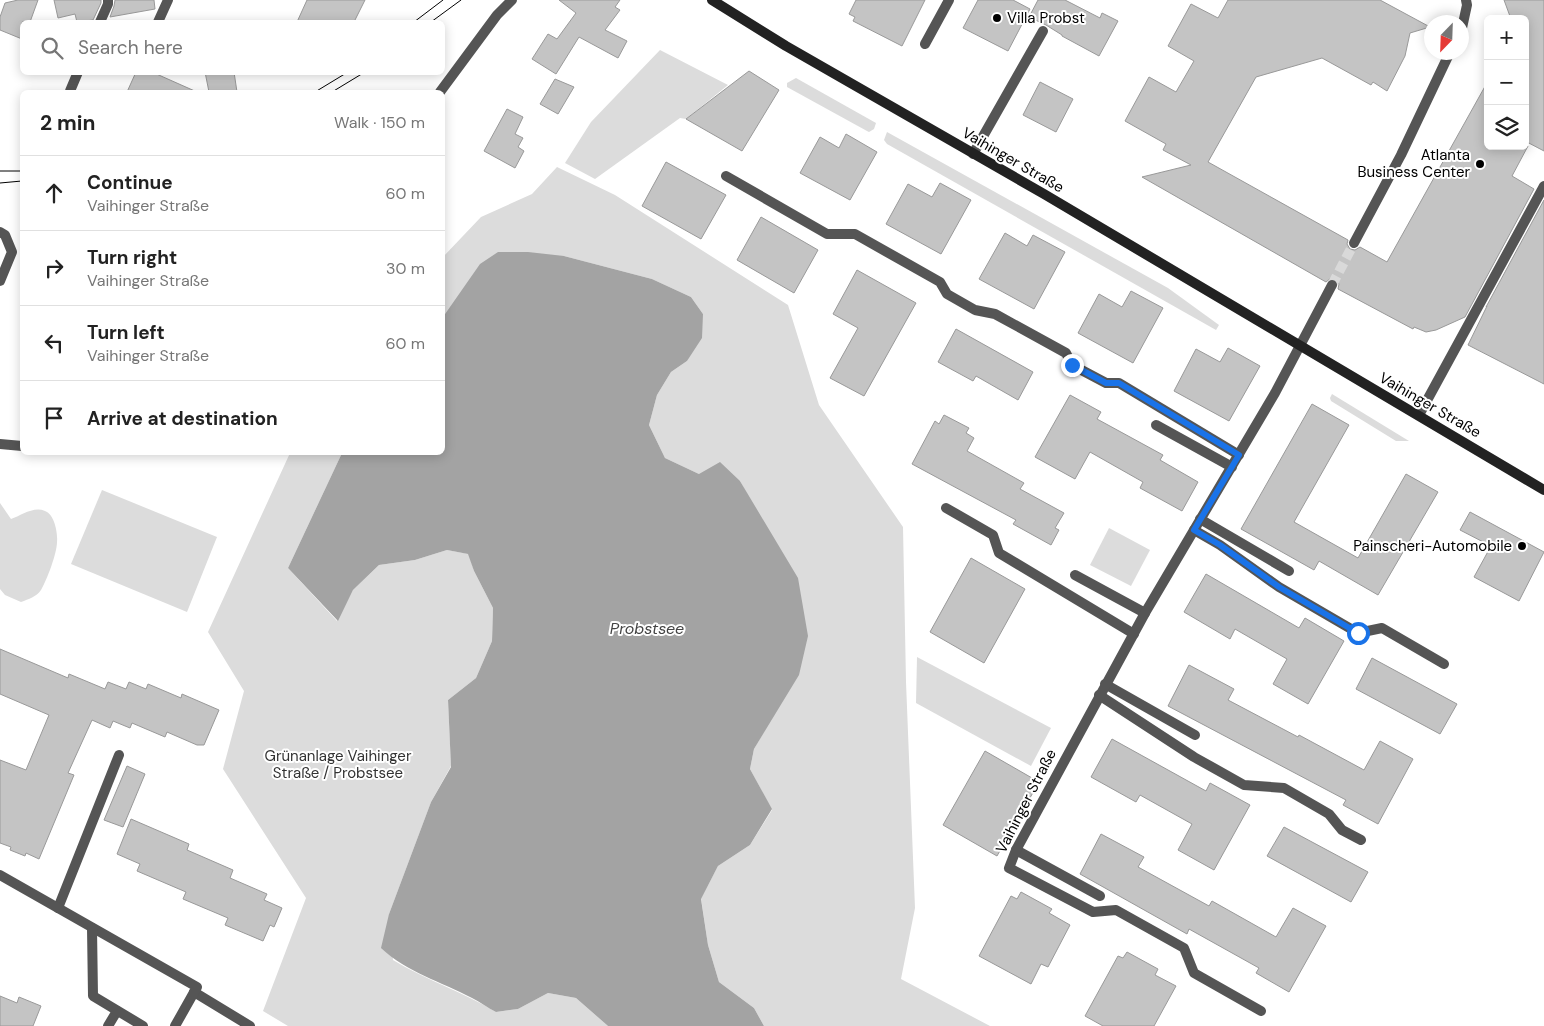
<!DOCTYPE html>
<html lang="en">
<head>
<meta charset="utf-8">
<style>
  :root { --surface:#fff; --page:#f2f2f2; --text:#222; --muted:#767676; --line:#e0e0e0 }
  body { margin:0; font-family:"DM Sans",sans-serif; background:var(--page); color:var(--text) }
  .controls { position:absolute; right:15px; top:15px; display:grid; overflow:hidden; border-radius:8px; box-shadow:0 2px 12px #0003 }
  .controls button { width:45px; height:45px; display:grid; place-items:center; padding:0; border:0; border-bottom:1px solid var(--line); background:var(--surface); color:var(--text); font:25px sans-serif }
  .compass { position:absolute; left:1424px; top:15px; width:45px; height:45px; border-radius:50%; background:var(--surface); box-shadow:0 2px 12px #0003; rotate:203deg }
  .stop { position:absolute; width:15px; height:15px; margin:-11px; border:4px solid #1a73e8; border-radius:50%; background:#fff }
  .stop.end { background:#1a73e8; border-color:#fff; box-shadow:0 1px 5px #0008 }
  .list { margin:0; padding:0; list-style:none }
  h2 { display:flex; justify-content:space-between; align-items:center; height:65px; margin:0; padding:0 20px; font-size:21px }
  h2 small { font-size:16px; font-weight:400; color:var(--muted) }
  .list li { display:grid; grid-template-columns:32px 1fr auto; gap:15px; align-items:center; box-sizing:border-box; height:75px; padding:0 20px; border-top:1px solid var(--line) }
  .list b { display:block; font-size:19px; white-space:nowrap }
  .list p { margin:0; font-size:16px; white-space:nowrap; color:var(--muted) }
  .list em { font-size:16px; font-style:normal; color:var(--muted) }
  .icon { flex:none; width:28px; height:28px; fill:none; stroke:currentColor; stroke-width:2; stroke-linecap:round; stroke-linejoin:round }
  .map { position:relative; flex:none; width:1544px; height:1026px; overflow:hidden }
  .search { position:absolute; background:var(--surface); box-shadow:0 2px 12px #0003; left:20px; top:20px; width:425px; height:55px; display:flex; align-items:center; gap:12px; box-sizing:border-box; padding:0 18px; border-radius:8px; color:var(--muted); font-size:19px }
  .panel { position:absolute; background:var(--surface); box-shadow:0 2px 12px #0003; left:20px; top:90px; width:425px; height:365px; border-radius:8px }
  .map>svg:first-child { display:block }
  .green { fill:#dcdcdc }
  .water { fill:#a3a3a3 }
  .building { fill:#c4c4c4; stroke:#999 }
  .lines { fill:none; stroke-linecap:round; stroke-linejoin:round }
  .minor-tunnel { stroke:#d9d9d9; stroke-width:10; stroke-dasharray:10 5; stroke-linecap:butt }
  .service { stroke:#555; stroke-width:10 }
  .minor { stroke:#555; stroke-width:10 }
  .secondary { stroke:#222; stroke-width:10 }
  .tram { stroke:#000; stroke-width:1 }
  .route { stroke:#1a73e8; stroke-width:6 }
  .poi-dot { fill:#000; stroke:#fff; stroke-width:2 }
  .labels { text-anchor:middle; stroke-width:4; stroke-linejoin:round; paint-order:stroke }
  .poi-label { font-size:15px; fill:#000; stroke:#fff; text-anchor:end }
  .street-label { font-size:15px; fill:#000; stroke:#fff }
  .park-label { font-size:15px; fill:#333; stroke:#fff }
  .water-label { font-size:16px; font-style:italic; fill:#444; stroke:#fff }
</style>
</head>
<body>
<div class="map">
<svg width="1544" height="1026" viewBox="0 0 1544 1026">
  <rect width="100%" height="100%" fill="#fff"/>
  <!-- green -->
  <g class="green">
    <path d="M660,50L728,85L686,119L680,118L595,179L565,163L591,122Z"/>
    <path d="M796,78L876,123L874,129L869,132L867,131L787,87V83Z"/>
    <path d="M887,132L1168,288L1219,325L1216,330L887,144L884,140Z"/>
    <path d="M557,167L615,195L788,305L819,405L903,527L906,682L915,908L901,979L990,1026H764L754,1008L719,982L708,945L701,898L718,866L750,845L772,810L750,769L754,749L773,716L765,527L740,481L699,474L665,458L649,425L657,395L671,372L687,361L703,314L691,297L652,279L564,256L443,317V257L481,217L532,194Z"/>
    <path d="M1332,394L1409,441H1396L1331,401L1330,398Z"/>
    <path d="M290,453H342L288,568L337,621L353,590L379,565L415,560L447,550L469,554L474,571L493,608L492,641L476,678L448,700L451,766L431,802L389,914L393,960C426,980 463,992 496,1012L518,1009L548,993L576,998L608,1026H288L263,1011L306,898L223,769L244,691L208,632Z"/>
    <path d="M102,490L217,537L187,612L71,564Z"/>
    <path d="M0,503L11,519C21,516 33,506 45,511C54,514 58,532 57,542C57,553 47,580 41,590C36,597 29,599 21,602L5,595L0,589Z"/>
    <path d="M1109,528L1150,550L1131,586L1090,565Z"/>
    <path d="M917,657L1051,728L1031,766L916,703Z"/>
  </g>
  <!-- water -->
  <path class="water" d="M498,252H528L564,256L652,279L691,297L703,314L702,338L687,361L671,372L657,395L649,425L665,458L699,474L720,462L740,481L798,578L808,636L799,675L754,749L750,769L772,809L750,845L718,866L701,899L708,945L719,982L754,1008L764,1026H608L576,998L548,993L518,1009L496,1012C488,1008 480,1002 472,998C440,981 408,973 381,948L389,914L431,802L451,767L448,700L476,678L492,641L493,608L474,571L468,554L447,550L415,560L379,565L353,590L338,621L288,568L342,453L442,452L443,317L480,264Z"/>
  <!-- building -->
  <g class="building">
    <path d="M18,0H38L30,22H22V39L0,30V17L5,3Z"/>
    <path d="M54,0H101V3L93,20L77,22L75,14L58,18Z"/>
    <path d="M115,0H154L155,9L110,17L114,6Z"/>
    <path d="M307,0H365L354,22H297Z"/>
    <path d="M559,0H620L615,7L620,10L605,30L627,41L618,58L579,37L556,74L532,59L548,34L557,39L576,13Z"/>
    <path d="M856,0H925L902,46L853,21L855,17L849,14Z"/>
    <path d="M978,0H1013L1030,9L1008,51L963,28Z"/>
    <path d="M1038,0H1065L1100,18L1102,13L1118,21L1099,56L1062,36V35L1046,25L1029,17Z"/>
    <path d="M1228,0H1380L1430,27L1410,33L1405,56L1387,91L1373,82L1371,85L1322,58L1256,77L1208,162L1348,240L1347,244L1350,249L1355,250L1360,247L1387,262L1488,81V146H1528L1512,176L1534,189L1465,317L1436,330L1426,332L1414,327L1413,329L1338,289L1339,284L1336,279L1331,278L1326,282L1142,177L1191,165L1163,150L1166,144L1125,121L1149,77L1176,92L1194,61L1168,46L1191,4L1218,18Z"/>
    <path d="M1504,0H1544V151L1525,141V19H1511Z"/>
    <path d="M749,71L779,90L742,151L686,119Z"/>
    <path d="M136,72H152L197,92H127Z"/>
    <path d="M205,72H234L237,92H209Z"/>
    <path d="M555,79L574,87L558,114L540,104Z"/>
    <path d="M1040,82L1073,99L1056,132L1023,115Z"/>
    <path d="M507,109L523,117L515,134L523,138L518,147L524,151L515,168L484,151Z"/>
    <path d="M846,134L877,152L850,200L800,173L820,137L839,148Z"/>
    <path d="M666,162L726,195L701,239L642,206Z"/>
    <path d="M940,183L971,200L941,254L886,224L908,184L932,197Z"/>
    <path d="M1544,200V384L1468,345L1487,306L1486,307Z"/>
    <path d="M761,217L818,250L794,293L737,260Z"/>
    <path d="M1005,233L1027,246L1033,235L1065,252L1034,309L979,279Z"/>
    <path d="M857,270L916,303L864,396L830,378L858,328L833,314Z"/>
    <path d="M1131,291L1163,308L1133,363L1078,333L1099,294L1122,307Z"/>
    <path d="M956,329L1033,372L1018,400L976,376L973,381L938,362Z"/>
    <path d="M1228,348L1260,366L1229,421L1174,391L1196,349L1220,362Z"/>
    <path d="M1070,395L1101,412L1097,419L1163,455L1160,460L1198,482L1182,511L1140,488L1143,482L1090,452L1075,479L1035,457Z"/>
    <path d="M1312,404L1349,425L1294,522L1358,558L1406,474L1438,492L1378,595L1319,561L1314,570L1241,529Z"/>
    <path d="M944,415L969,428L966,433L974,438L967,451L1024,483L1020,489L1064,513L1055,528L1059,530L1051,545L1013,524L1016,520L912,464L935,421L939,424Z"/>
    <path d="M1470,512L1544,552L1519,601L1474,577L1491,546L1460,530Z"/>
    <path d="M971,558L1025,589L984,663L930,632Z"/>
    <path d="M1206,574L1299,628L1305,618L1344,641L1308,704L1273,684L1287,659L1235,629L1230,639L1184,612Z"/>
    <path d="M0,649L68,678L69,674L105,689L108,682L126,689L129,682L146,689L148,684L181,698L182,694L219,710L204,745H197L167,732L165,737L132,723L130,728L113,721L110,728L92,720L68,773L74,775L39,859L26,853L25,856L10,850L11,847L0,843V760L26,770L49,715L0,694Z"/>
    <path d="M1372,658L1457,704L1440,734L1356,689Z"/>
    <path d="M1189,665L1234,689L1228,700L1298,737L1299,735L1364,770L1380,741L1413,759L1378,824L1343,805L1346,800L1168,706Z"/>
    <path d="M1112,739L1206,791L1210,783L1250,805L1214,870L1178,850L1192,824L1140,795L1136,802L1091,777Z"/>
    <path d="M985,751L1039,782L997,856L943,825Z"/>
    <path d="M127,766L145,774L123,827L104,820Z"/>
    <path d="M131,819L189,844L187,850L233,870L230,878L267,894L264,900L282,908L274,927L270,925L263,941L225,925L228,918L183,899L186,892L137,871L140,864L117,854Z"/>
    <path d="M1284,827L1368,872L1351,902L1267,856Z"/>
    <path d="M1101,834L1144,857L1138,867L1209,906L1212,901L1276,937L1293,908L1326,926L1289,992L1256,973L1259,968L1189,929L1187,934L1080,874Z"/>
    <path d="M1021,892L1052,909L1049,913L1070,925L1048,967L1041,964L1031,984L979,956L1011,896L1017,899Z"/>
    <path d="M1127,952L1158,969L1155,975L1176,986L1154,1026H1103L1085,1016L1118,956L1123,958Z"/>
    <path d="M0,996L17,1003L19,997L41,1006L33,1026H0Z"/>
  </g>
  <g class="lines">
    <!-- minor-tunnel -->
    <path class="minor-tunnel" d="M1332,285L1354,243"/>
    <!-- service -->
    <g class="service">
      <path d="M100,22L108,4V0"/>
      <path d="M158,22L168,0"/>
      <path d="M925,44L949,0"/>
      <path d="M70,91L78,72"/>
      <path d="M973,154L1043,31"/>
      <path d="M0,232L5,235L12,252L0,281"/>
      <path d="M1419,415L1544,186"/>
      <path d="M1156,425L1232,467"/>
      <path d="M1200,519L1289,571"/>
      <path d="M1075,575L1145,613"/>
      <path d="M1105,684L1195,735"/>
      <path d="M1016,850L1100,896"/>
      <path d="M58,908L119,755"/>
      <path d="M194,992L250,1026"/>
      <path d="M108,1026L117,1011"/>
    </g>
    <!-- minor -->
    <g class="minor">
      <path d="M1462,28L1467,5L1466,0"/>
      <path d="M440,92L497,15L512,0"/>
      <path d="M726,176L827,234H855L940,282L947,294L975,310L995,314L1066,353L1072,365L1106,383H1119L1239,455"/>
      <path d="M1354,243L1401,155L1450,52"/>
      <path d="M0,444L22,446"/>
      <path d="M946,508L993,535L999,553L1134,634"/>
      <path d="M1194,530L1220,545L1279,587L1358,633L1382,628L1444,664"/>
      <path d="M1099,695L1194,757L1244,785L1284,788L1329,814L1342,830L1361,840"/>
      <path d="M0,875L197,987L175,1026"/>
      <path d="M92,928L93,996L143,1026"/>
      <path d="M1261,1011L1194,973L1184,948L1116,910L1093,912L1009,868L1016,850L1145,613L1275,393L1332,285"/>
    </g>
    <!-- secondary -->
    <path class="secondary" d="M712,0L786,46L1044,194L1544,490"/>
    <!-- tram -->
    <g class="tram">
      <path d="M414,22L443,0"/>
      <path d="M431,22L461,0"/>
      <path d="M315,92L348,72"/>
      <path d="M332,92L365,72"/>
      <path d="M0,171H22"/>
      <path d="M0,183L22,181"/>
    </g>
  </g>
  <g class="lines">
    <!-- route -->
    <path class="route" d="M1072,365L1106,383H1119L1239,455L1194,530L1220,545L1279,587L1358,633"/>
  </g>
  <!-- markers -->
  <g class="poi-dot">
    <circle cx="997" cy="18" r="5"/>
    <circle cx="1480" cy="164" r="5"/>
    <circle cx="1522" cy="546" r="5"/>
  </g>
  <g class="labels">
    <!-- poi labels -->
    <g class="poi-label">
      <text x="1007" y="23" text-anchor="start">Villa Probst</text>
      <text x="1470" y="160">Atlanta<tspan x="1470" dy="17">Business Center</tspan></text>
      <text x="1512" y="551">Painscheri-Automobile</text>
    </g>
    <!-- street labels -->
    <g class="street-label">
      <text transform="translate(1013 160) rotate(30)" y="5">Vaihinger Straße</text>
      <text transform="translate(1430 405) rotate(30)" y="5">Vaihinger Straße</text>
      <text transform="translate(1026 801) rotate(-63)" y="5">Vaihinger Straße</text>
    </g>
    <!-- park labels -->
    <g class="park-label">
      <text x="338" y="761">Grünanlage Vaihinger<tspan x="338" dy="17">Straße / Probstsee</tspan></text>
    </g>
    <!-- water labels -->
    <g class="water-label">
      <text x="647" y="634">Probstsee</text>
    </g>
  </g>
</svg>
<div class="controls">
<button>+</button>
<button>−</button>
<button><svg class="icon" aria-label="layers" viewBox="0 0 24 24"><path d="M12 4l9 5-9 5-9-5zM3 14l9 5 9-5"/></svg></button>
</div>
<svg class="compass" viewBox="-18 -18 36 36"><path d="M0-13l5 13h-10z" fill="#e53935"/><path d="M0 13l5-13h-10z" fill="#767676"/></svg>
<div class="stop" style="left:1358px;top:633px"></div>
<div class="stop end" style="left:1072px;top:365px"></div>
<div class="search"><svg class="icon" aria-label="search" viewBox="0 0 24 24"><circle cx="10" cy="10" r="6"/><path d="M15 15l6 6"/></svg>Search here</div>
<section class="panel">
<h2>2 min<small>Walk · 150 m</small></h2>
<ul class="list">
<li><svg class="icon" aria-label="ahead" viewBox="0 0 24 24"><path d="M12 20V5M6 11l6-6 6 6"/></svg><div><b>Continue</b><p>Vaihinger Straße</p></div><em>60 m</em></li>
<li><svg class="icon" aria-label="right" viewBox="0 0 24 24"><path d="M7 20v-9h11M14 6l5 5-5 5"/></svg><div><b>Turn right</b><p>Vaihinger Straße</p></div><em>30 m</em></li>
<li><svg class="icon" aria-label="left" viewBox="0 0 24 24"><path d="M17 20v-9H6M10 6l-5 5 5 5"/></svg><div><b>Turn left</b><p>Vaihinger Straße</p></div><em>60 m</em></li>
<li><svg class="icon" aria-label="arrive" viewBox="0 0 24 24"><path d="M6 21V4h12l-3 4 3 4H6"/></svg><div><b>Arrive at destination</b></div></li>
</ul>
</section>
</div>
</body>
</html>
